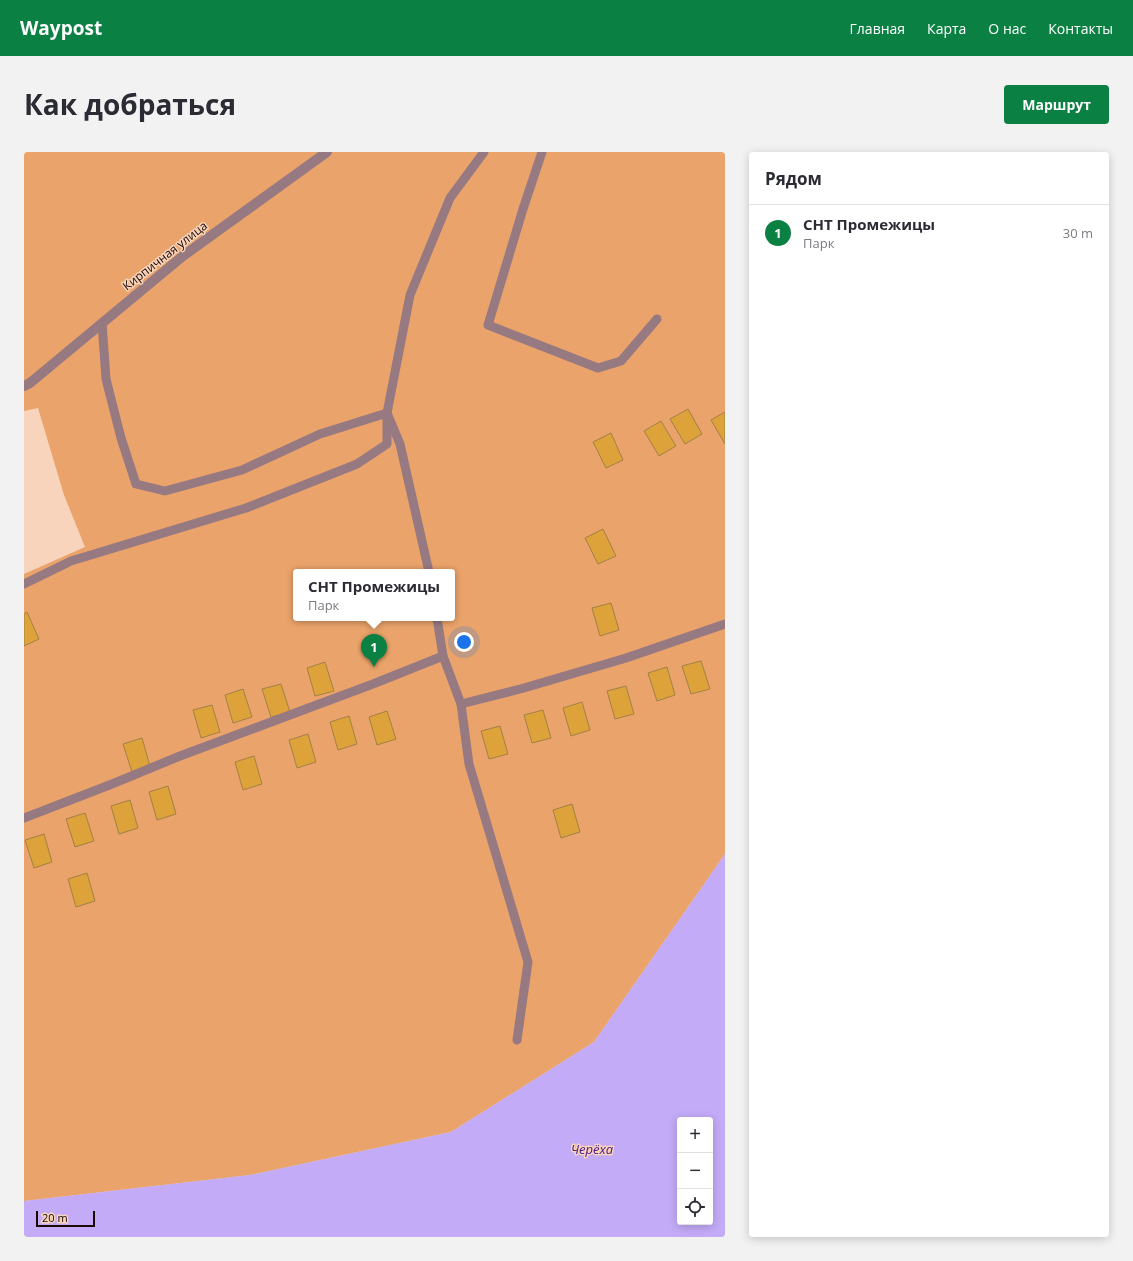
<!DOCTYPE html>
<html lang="ru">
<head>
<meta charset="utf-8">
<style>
  :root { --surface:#fff; --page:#f2f2f3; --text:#2b2b33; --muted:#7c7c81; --line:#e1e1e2; --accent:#0b8043 }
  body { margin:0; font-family:"Open Sans",sans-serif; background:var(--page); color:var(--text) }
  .controls { position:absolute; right:12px; bottom:12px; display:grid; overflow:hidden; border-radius:4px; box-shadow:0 2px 10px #0003 }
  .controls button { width:36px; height:36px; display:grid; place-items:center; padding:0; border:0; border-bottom:1px solid var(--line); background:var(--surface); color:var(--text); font:20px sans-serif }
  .scale { position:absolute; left:12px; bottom:10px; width:59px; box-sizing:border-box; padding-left:4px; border:2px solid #1b0800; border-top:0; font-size:11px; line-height:14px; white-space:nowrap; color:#1b0800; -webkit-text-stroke:3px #f7d4bb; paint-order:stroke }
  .you { position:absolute; left:440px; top:490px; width:14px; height:14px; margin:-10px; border:3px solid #fff; border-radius:50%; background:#1a73e8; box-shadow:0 0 0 6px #1a73e833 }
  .badge { display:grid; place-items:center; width:26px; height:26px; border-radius:50%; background:var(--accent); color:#fff; font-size:13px; font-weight:700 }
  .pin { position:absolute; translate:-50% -33px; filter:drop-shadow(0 1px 2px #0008) }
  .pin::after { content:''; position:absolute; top:21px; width:14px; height:12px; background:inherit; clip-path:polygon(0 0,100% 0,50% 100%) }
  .popup { position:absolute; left:269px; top:417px; width:162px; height:52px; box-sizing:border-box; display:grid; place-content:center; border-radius:4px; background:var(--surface); filter:drop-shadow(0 1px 3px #0005); font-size:13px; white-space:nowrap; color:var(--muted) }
  .popup b { font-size:15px; color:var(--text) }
  .popup::after { content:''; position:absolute; left:50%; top:100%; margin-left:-8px; border:8px solid transparent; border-top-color:var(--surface) }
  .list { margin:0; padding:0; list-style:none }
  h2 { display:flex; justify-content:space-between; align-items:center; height:52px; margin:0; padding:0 16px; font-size:17px }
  h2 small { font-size:13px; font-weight:400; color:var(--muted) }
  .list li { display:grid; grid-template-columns:26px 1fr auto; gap:12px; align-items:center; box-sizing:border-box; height:56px; padding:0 16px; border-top:1px solid var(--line) }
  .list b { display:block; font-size:15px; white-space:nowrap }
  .list p { margin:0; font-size:13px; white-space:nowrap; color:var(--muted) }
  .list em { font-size:13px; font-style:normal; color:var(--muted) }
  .icon { flex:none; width:22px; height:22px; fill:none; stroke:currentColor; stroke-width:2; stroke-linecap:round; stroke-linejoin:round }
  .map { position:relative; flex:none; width:701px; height:1085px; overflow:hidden; border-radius:4px }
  header { display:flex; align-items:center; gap:24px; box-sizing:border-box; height:56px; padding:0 20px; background:var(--accent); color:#fff }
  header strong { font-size:19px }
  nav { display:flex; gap:22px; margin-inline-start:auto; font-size:14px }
  .intro { display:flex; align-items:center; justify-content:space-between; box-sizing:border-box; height:96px; padding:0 24px }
  h1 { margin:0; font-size:28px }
  .button { padding:10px 18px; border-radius:4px; background:var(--accent); color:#fff; font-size:14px; font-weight:700 }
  main { display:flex; gap:24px; padding:0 24px }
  aside { flex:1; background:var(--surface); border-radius:4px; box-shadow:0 2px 10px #0003 }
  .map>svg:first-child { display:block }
  .green { fill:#eaa36a; fill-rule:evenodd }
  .water { fill:#c3abf7; fill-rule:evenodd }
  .building { fill:#dda239; stroke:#a28047 }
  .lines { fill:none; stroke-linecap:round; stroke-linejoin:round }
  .service { stroke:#977982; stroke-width:9 }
  .minor { stroke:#977982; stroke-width:10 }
  .labels { text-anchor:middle; stroke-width:3; stroke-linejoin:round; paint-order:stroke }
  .street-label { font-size:12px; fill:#1b0800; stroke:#f7d4bb }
  .water-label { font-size:13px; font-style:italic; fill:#491684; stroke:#f7d4bb }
</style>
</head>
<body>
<header>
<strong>Waypost</strong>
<nav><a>Главная</a><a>Карта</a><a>О нас</a><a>Контакты</a></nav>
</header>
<div class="intro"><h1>Как добраться</h1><a class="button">Маршрут</a></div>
<main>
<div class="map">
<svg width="701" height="1085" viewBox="0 0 701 1085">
  <rect width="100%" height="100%" fill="#f7d4bb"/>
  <!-- green -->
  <path class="green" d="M0,0H701V702L570,890L427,980L226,1023L0,1049V422L61,395L40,343L14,256L0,259ZM272,420H428V466H272Z"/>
  <!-- water -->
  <path class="water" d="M701,702V1085H0V1049L226,1023L427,980L570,890ZM656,968H686V1070H656Z"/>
  <!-- building -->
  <g class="building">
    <path d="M664,257L678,282L661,292L646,267Z"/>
    <path d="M701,260V292L687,268Z"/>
    <path d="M637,269L652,294L635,304L620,279Z"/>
    <path d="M587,281L599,308L582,316L569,290Z"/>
    <path d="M579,377L592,404L574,412L561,386Z"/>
    <path d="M587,451L595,478L576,484L568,456Z"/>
    <path d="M3,460L15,487L0,494V462Z"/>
    <path d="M677,509L686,537L667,542L658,514Z"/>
    <path d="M301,510L310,539L291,544L283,516Z"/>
    <path d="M643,515L651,543L633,549L624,521Z"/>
    <path d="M257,532L266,560L247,565L238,537Z"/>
    <path d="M602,534L610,562L591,567L583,539Z"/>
    <path d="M219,537L228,565L209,571L201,543Z"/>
    <path d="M558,550L566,578L547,584L539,556Z"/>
    <path d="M188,553L196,580L177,586L169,558Z"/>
    <path d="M519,558L527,586L508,591L500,563Z"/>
    <path d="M363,559L372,587L353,593L345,565Z"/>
    <path d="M325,564L333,592L314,598L306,570Z"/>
    <path d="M476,574L484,602L465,607L457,579Z"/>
    <path d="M284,582L292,610L273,616L265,588Z"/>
    <path d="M118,586L126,614L108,620L99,592Z"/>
    <path d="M230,604L238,632L219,638L211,610Z"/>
    <path d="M144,634L152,662L133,668L125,640Z"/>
    <path d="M106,648L114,676L95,682L87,654Z"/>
    <path d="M548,652L556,680L537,686L529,658Z"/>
    <path d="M61,661L70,689L51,695L42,667Z"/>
    <path d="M20,682L28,710L10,716L1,688Z"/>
    <path d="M63,721L71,749L52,755L44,727Z"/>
  </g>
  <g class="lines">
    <!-- service -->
    <g class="service">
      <path d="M518,0L499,57L464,173L574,216L597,209L633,167"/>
      <path d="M405,420L376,292L363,261L386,143L426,46L460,0"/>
      <path d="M0,432L47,409L222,356L333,312L363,292V261L296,282L218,318L141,339L112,332L97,286L82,227L78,171"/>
      <path d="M413,466L419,504L437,552L445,612L504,810L493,888"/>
      <path d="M437,552L500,536L602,506L701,472"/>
      <path d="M0,666L88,632L156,604L349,532L419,504"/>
    </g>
    <!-- minor -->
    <path class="minor" d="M0,234L6,231L159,104L303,0"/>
  </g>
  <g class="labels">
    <!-- street labels -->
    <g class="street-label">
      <text transform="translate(141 104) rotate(-38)" y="4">Кирпичная улица</text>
    </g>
    <!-- water labels -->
    <g class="water-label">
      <text x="568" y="1002">Черёха</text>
    </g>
  </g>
</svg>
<div class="controls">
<button>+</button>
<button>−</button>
<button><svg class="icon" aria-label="locate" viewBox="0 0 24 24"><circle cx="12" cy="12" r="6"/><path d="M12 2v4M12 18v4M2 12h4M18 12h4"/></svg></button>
</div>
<div class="scale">20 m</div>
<div class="you"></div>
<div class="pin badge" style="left:350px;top:515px">1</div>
<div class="popup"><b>СНТ Промежицы</b>Парк</div>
</div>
<aside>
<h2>Рядом<small></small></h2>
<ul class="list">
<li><span class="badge">1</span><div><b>СНТ Промежицы</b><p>Парк</p></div><em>30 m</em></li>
</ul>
</aside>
</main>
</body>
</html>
